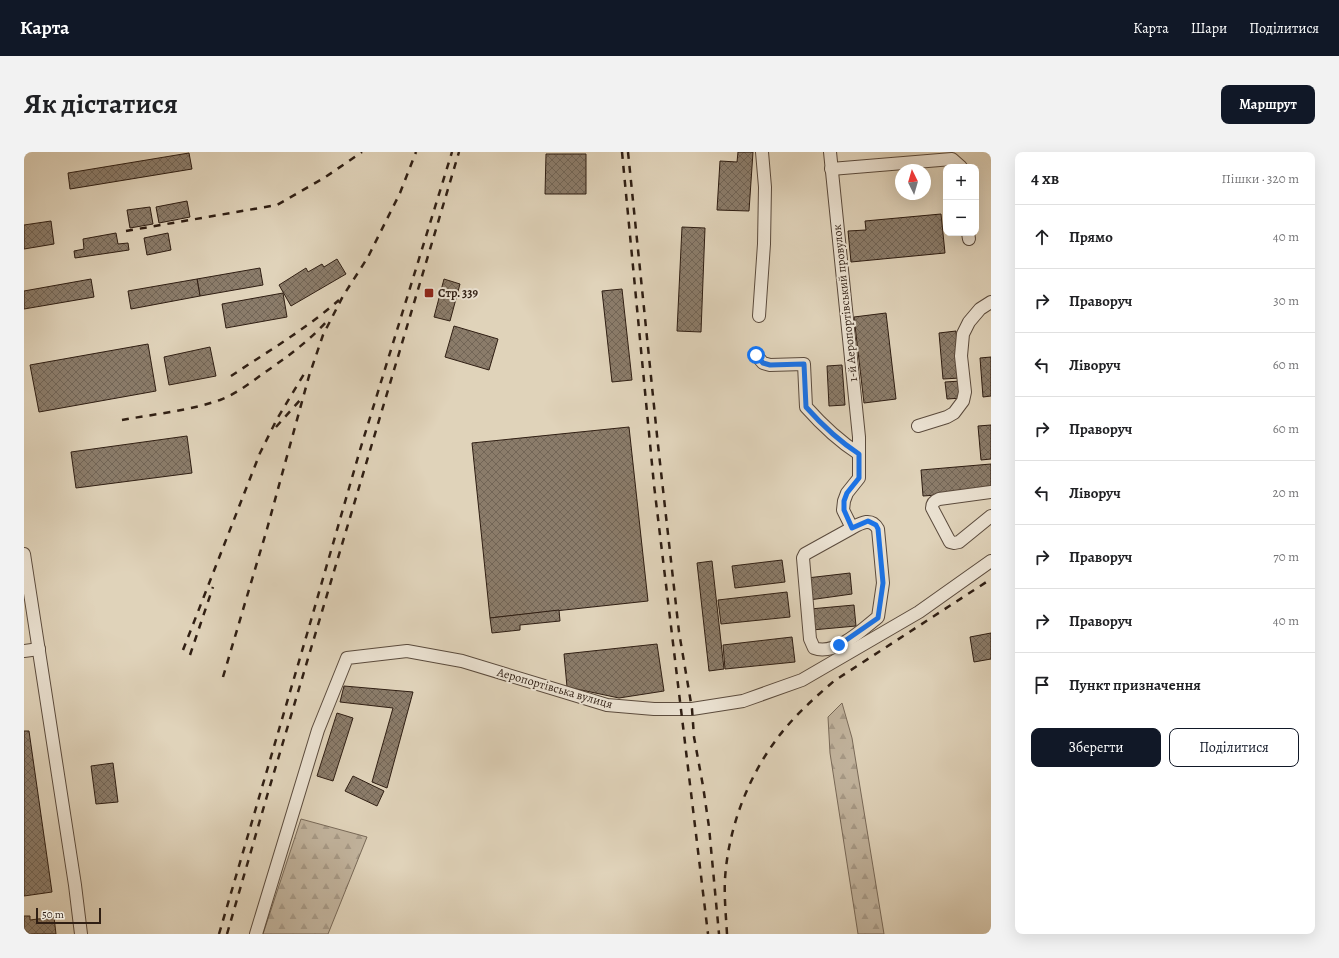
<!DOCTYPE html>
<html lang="uk">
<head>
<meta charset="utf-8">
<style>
  :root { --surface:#fff; --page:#f2f2f2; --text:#202124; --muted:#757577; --line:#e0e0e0; --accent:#111827 }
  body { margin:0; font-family:Alegreya,serif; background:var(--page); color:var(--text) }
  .controls { position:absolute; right:12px; top:12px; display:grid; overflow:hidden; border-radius:8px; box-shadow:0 4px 16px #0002 }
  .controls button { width:36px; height:36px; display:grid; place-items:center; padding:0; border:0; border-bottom:1px solid var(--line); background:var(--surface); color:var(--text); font:20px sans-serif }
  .compass { position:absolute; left:871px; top:12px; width:36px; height:36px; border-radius:50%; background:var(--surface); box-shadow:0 4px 16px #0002; rotate:355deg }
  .scale { position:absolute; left:12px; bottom:10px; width:65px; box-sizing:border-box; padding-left:4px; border:2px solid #2f1e13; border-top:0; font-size:11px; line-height:14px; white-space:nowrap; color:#2f1e13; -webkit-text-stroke:3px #ebe2d2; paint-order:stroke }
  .stop { position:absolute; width:12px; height:12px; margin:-9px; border:3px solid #1a73e8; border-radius:50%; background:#fff }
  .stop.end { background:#1a73e8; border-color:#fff; box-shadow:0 1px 4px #0008 }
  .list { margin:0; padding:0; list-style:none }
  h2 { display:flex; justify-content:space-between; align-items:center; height:52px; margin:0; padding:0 16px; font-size:17px }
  h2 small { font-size:13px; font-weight:400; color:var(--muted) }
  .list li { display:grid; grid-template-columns:26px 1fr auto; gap:12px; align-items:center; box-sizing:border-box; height:64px; padding:0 16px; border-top:1px solid var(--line) }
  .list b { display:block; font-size:15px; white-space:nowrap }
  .list em { font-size:13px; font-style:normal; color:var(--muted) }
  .actions { display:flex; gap:8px; padding:12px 16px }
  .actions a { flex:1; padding:9px 0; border:1px solid var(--accent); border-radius:8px; text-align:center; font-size:14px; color:var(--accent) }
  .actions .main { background:var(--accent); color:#fff }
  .icon { flex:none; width:22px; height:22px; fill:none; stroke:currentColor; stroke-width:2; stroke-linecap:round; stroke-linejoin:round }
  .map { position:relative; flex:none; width:967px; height:782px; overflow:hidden; border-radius:8px }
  header { display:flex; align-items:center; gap:24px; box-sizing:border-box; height:56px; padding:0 20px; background:var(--accent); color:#fff }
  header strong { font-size:19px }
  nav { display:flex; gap:22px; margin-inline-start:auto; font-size:14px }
  .intro { display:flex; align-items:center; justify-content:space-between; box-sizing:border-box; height:96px; padding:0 24px }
  h1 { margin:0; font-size:28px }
  .button { padding:10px 18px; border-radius:8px; background:var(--accent); color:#fff; font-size:14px; font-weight:700 }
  main { display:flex; gap:24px; padding:0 24px }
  aside { flex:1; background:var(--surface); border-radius:8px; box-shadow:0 4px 16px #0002 }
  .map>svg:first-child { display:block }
  .forest { fill:url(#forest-firs); stroke:#786958 }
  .building { fill:url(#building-cross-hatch); stroke:#2f1e13 }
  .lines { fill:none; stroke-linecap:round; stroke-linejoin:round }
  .minor-casing { stroke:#5b4b3d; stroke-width:14 }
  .minor { stroke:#ebe2d2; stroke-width:12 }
  .rail { stroke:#2f1e13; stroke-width:2.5; stroke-dasharray:7 7; stroke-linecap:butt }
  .route { stroke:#1a73e8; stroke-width:5 }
  .poi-dot { fill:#8f2418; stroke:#ebe2d2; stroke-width:1.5 }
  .labels { text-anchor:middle; stroke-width:4; stroke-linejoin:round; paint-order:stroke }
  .poi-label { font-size:12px; font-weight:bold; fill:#2f1e13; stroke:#ebe2d2; text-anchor:start }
  .street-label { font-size:12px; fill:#2f1e13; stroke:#ebe2d2 }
</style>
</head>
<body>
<header>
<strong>Карта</strong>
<nav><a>Карта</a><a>Шари</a><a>Поділитися</a></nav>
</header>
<div class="intro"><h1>Як дістатися</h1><a class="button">Маршрут</a></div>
<main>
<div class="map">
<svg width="967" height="782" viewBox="0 0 967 782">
  <defs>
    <pattern id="forest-firs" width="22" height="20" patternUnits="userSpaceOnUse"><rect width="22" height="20" fill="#c2b49e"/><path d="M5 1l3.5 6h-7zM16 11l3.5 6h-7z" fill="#a79a87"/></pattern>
    <pattern id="building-cross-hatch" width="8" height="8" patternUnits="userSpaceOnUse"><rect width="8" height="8" fill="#8b7c6a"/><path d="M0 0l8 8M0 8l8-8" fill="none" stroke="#726556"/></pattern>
  </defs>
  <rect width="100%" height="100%" fill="#e0d3ba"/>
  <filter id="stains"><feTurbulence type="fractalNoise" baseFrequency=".005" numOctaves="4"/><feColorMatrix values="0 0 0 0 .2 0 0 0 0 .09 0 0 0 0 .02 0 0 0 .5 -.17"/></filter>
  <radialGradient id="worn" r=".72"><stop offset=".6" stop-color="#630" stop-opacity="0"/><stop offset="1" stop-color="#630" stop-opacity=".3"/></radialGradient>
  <!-- forest -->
  <g class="forest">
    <path d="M818,551L828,586L860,782H834L806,601L804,565Z"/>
    <path d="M277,667L343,685L304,782H239Z"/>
  </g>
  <!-- building -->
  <g class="building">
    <path d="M714,0H729L725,59L693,58L696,9L713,10Z"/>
    <path d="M165,1L168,17L46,37L44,21Z"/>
    <path d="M522,2H562V42H521Z"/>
    <path d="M163,49L166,65L135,71L132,55Z"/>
    <path d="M126,55L129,72L106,76L103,58Z"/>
    <path d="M917,62L921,101L827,110L824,79L842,78L841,69Z"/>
    <path d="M27,69L30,92L0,97V73Z"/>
    <path d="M658,75L681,76L677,180L653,179Z"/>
    <path d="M92,81L94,92L104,91L105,98L51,106L50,99L60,97L59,87Z"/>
    <path d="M144,81L147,98L123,103L120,86Z"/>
    <path d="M313,107L322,122L267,154L255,133L282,116L284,120L298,112L300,115Z"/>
    <path d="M236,116L239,133L176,144L173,127Z"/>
    <path d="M67,127L70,145L0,157V139Z"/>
    <path d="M173,127L176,144L107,157L104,139Z"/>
    <path d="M420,127L436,132L426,169L410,165Z"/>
    <path d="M598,137L608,228L588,230L578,139Z"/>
    <path d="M259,141L263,165L202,176L198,152Z"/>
    <path d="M862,161L872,247L840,251L830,165Z"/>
    <path d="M430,174L474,187L465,218L421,205Z"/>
    <path d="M932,179L936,226L919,227L915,181Z"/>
    <path d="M124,192L132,239L15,260L6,213Z"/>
    <path d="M186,195L192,224L145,233L140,205Z"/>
    <path d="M967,205V244L959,245L956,206Z"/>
    <path d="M818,213L821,253L805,254L803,214Z"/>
    <path d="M937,229L938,246L923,247L921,230Z"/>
    <path d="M967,273V307L957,308L954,274Z"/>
    <path d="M605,275L624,449L466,466L448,291Z"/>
    <path d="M163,284L168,321L52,336L47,300Z"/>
    <path d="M967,312V339L899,344L897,318Z"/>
    <path d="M758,408L761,430L711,436L708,414Z"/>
    <path d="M688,409L700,517L685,519L673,411Z"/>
    <path d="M826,421L828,442L785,448L783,426Z"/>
    <path d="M763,440L766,465L697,472L694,448Z"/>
    <path d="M830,453L832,474L788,478L786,457Z"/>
    <path d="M535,458L536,469L496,473V478L468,481L466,466Z"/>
    <path d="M967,481V507L950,510L946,485Z"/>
    <path d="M768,485L771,510L701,517L699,493Z"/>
    <path d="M633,492L640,539L595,546L543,535L540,502Z"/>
    <path d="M320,534L389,540L363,636L348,630L369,556L316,550Z"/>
    <path d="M313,561L329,566L309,629L293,624Z"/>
    <path d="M0,579H5L28,740L0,744Z"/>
    <path d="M89,611L94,650L72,652L67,614Z"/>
    <path d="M329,624L360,639L353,654L321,639Z"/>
    <path d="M0,764H6V768L30,765L32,782H0Z"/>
  </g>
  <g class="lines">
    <defs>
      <g id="minor">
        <path d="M806,0L835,285V326L823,341L820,349L819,358L828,376L781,402L779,406L786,487L790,496C811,504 838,478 854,465L859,431L854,377C847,365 837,371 828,376"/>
        <path d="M807,17L928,7L937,15"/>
        <path d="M944,81L945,87"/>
        <path d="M735,164L740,92L741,35L738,0"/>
        <path d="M732,203L739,211L746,213L780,212L782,255C798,273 815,289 835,302"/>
        <path d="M894,274L923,265L930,261L939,249L941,240L937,204L939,182L945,170L956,157L967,150"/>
        <path d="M967,340L915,347C910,349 908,351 908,356L926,390L930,391L935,390L967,364"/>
        <path d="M0,402L51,733L57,782"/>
        <path d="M0,499L15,497"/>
        <path d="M232,782L294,578L323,506L383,499L438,509L583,553L630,557H668L719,549L778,528L895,460L967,409"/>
      </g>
    </defs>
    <!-- minor casing -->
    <use href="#minor" class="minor-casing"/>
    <!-- minor -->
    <use href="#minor" class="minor"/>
    <!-- rail -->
    <g class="rail">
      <path d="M598,0L630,333L684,782"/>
      <path d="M604,0L634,293L655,480L668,557L670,585L679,634L685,675L695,782"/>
      <path d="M102,79L253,53L300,26L338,0"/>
      <path d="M207,224C243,200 282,177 315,148"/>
      <path d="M98,268C130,262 164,259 196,248C212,242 226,231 240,221C263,205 284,190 303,169"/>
      <path d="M252,275L277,247"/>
      <path d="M159,498L236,301L253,267L283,217"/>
      <path d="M166,503L189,435"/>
      <path d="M199,525L243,377L285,224L299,183L319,144L344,105L376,41L392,0"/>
      <path d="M195,782L283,482L336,298L428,0"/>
      <path d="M203,782L243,644L435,0"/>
      <path d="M703,782C702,764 700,745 701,727C704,678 723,627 752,588C768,566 789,547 810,529L967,427"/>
    </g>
  </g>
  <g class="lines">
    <!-- route -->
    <path class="route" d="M732,203L739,211L746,213L780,212L782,255C798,273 815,289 835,302V326L823,341L820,349V358L828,376L844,369L852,373L854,377L859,431L854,466L815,493"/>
  </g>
  <!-- markers -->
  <rect class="poi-dot" x="400" y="136" width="10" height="10" rx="2"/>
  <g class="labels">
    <!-- poi labels -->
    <g class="poi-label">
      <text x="414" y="145">Стр. 339</text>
    </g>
    <!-- street labels -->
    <g class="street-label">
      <text transform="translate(821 151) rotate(-96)" y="4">1-й Аеропортівський провулок</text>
      <text transform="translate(531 536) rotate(16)" y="4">Аеропортівська вулиця</text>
    </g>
  </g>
  <rect width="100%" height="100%" filter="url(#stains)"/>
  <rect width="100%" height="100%" fill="url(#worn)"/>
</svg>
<div class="controls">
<button>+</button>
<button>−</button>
</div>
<svg class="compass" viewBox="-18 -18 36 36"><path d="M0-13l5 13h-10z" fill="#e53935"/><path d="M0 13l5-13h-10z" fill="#757577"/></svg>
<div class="scale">50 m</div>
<div class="stop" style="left:732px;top:203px"></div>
<div class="stop end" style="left:815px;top:493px"></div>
</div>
<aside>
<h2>4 хв<small>Пішки · 320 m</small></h2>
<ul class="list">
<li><svg class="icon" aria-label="ahead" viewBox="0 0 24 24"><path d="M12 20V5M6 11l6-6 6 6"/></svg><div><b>Прямо</b></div><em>40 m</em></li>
<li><svg class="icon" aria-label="right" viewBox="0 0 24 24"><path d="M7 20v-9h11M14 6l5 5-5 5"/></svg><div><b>Праворуч</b></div><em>30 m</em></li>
<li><svg class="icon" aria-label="left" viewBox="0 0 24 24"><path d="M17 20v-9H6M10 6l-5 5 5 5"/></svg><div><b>Ліворуч</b></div><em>60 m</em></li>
<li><svg class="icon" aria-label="right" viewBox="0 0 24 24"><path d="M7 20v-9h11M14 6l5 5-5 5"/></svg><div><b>Праворуч</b></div><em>60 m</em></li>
<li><svg class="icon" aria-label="left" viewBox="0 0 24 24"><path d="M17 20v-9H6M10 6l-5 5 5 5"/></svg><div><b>Ліворуч</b></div><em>20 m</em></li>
<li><svg class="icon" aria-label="right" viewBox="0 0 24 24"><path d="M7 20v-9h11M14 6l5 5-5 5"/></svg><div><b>Праворуч</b></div><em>70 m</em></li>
<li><svg class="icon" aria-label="right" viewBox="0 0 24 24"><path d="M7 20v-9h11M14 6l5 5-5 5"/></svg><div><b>Праворуч</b></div><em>40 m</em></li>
<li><svg class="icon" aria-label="arrive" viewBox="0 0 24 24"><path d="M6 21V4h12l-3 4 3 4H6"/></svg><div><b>Пункт призначення</b></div></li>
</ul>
<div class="actions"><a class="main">Зберегти</a><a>Поділитися</a></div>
</aside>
</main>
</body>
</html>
